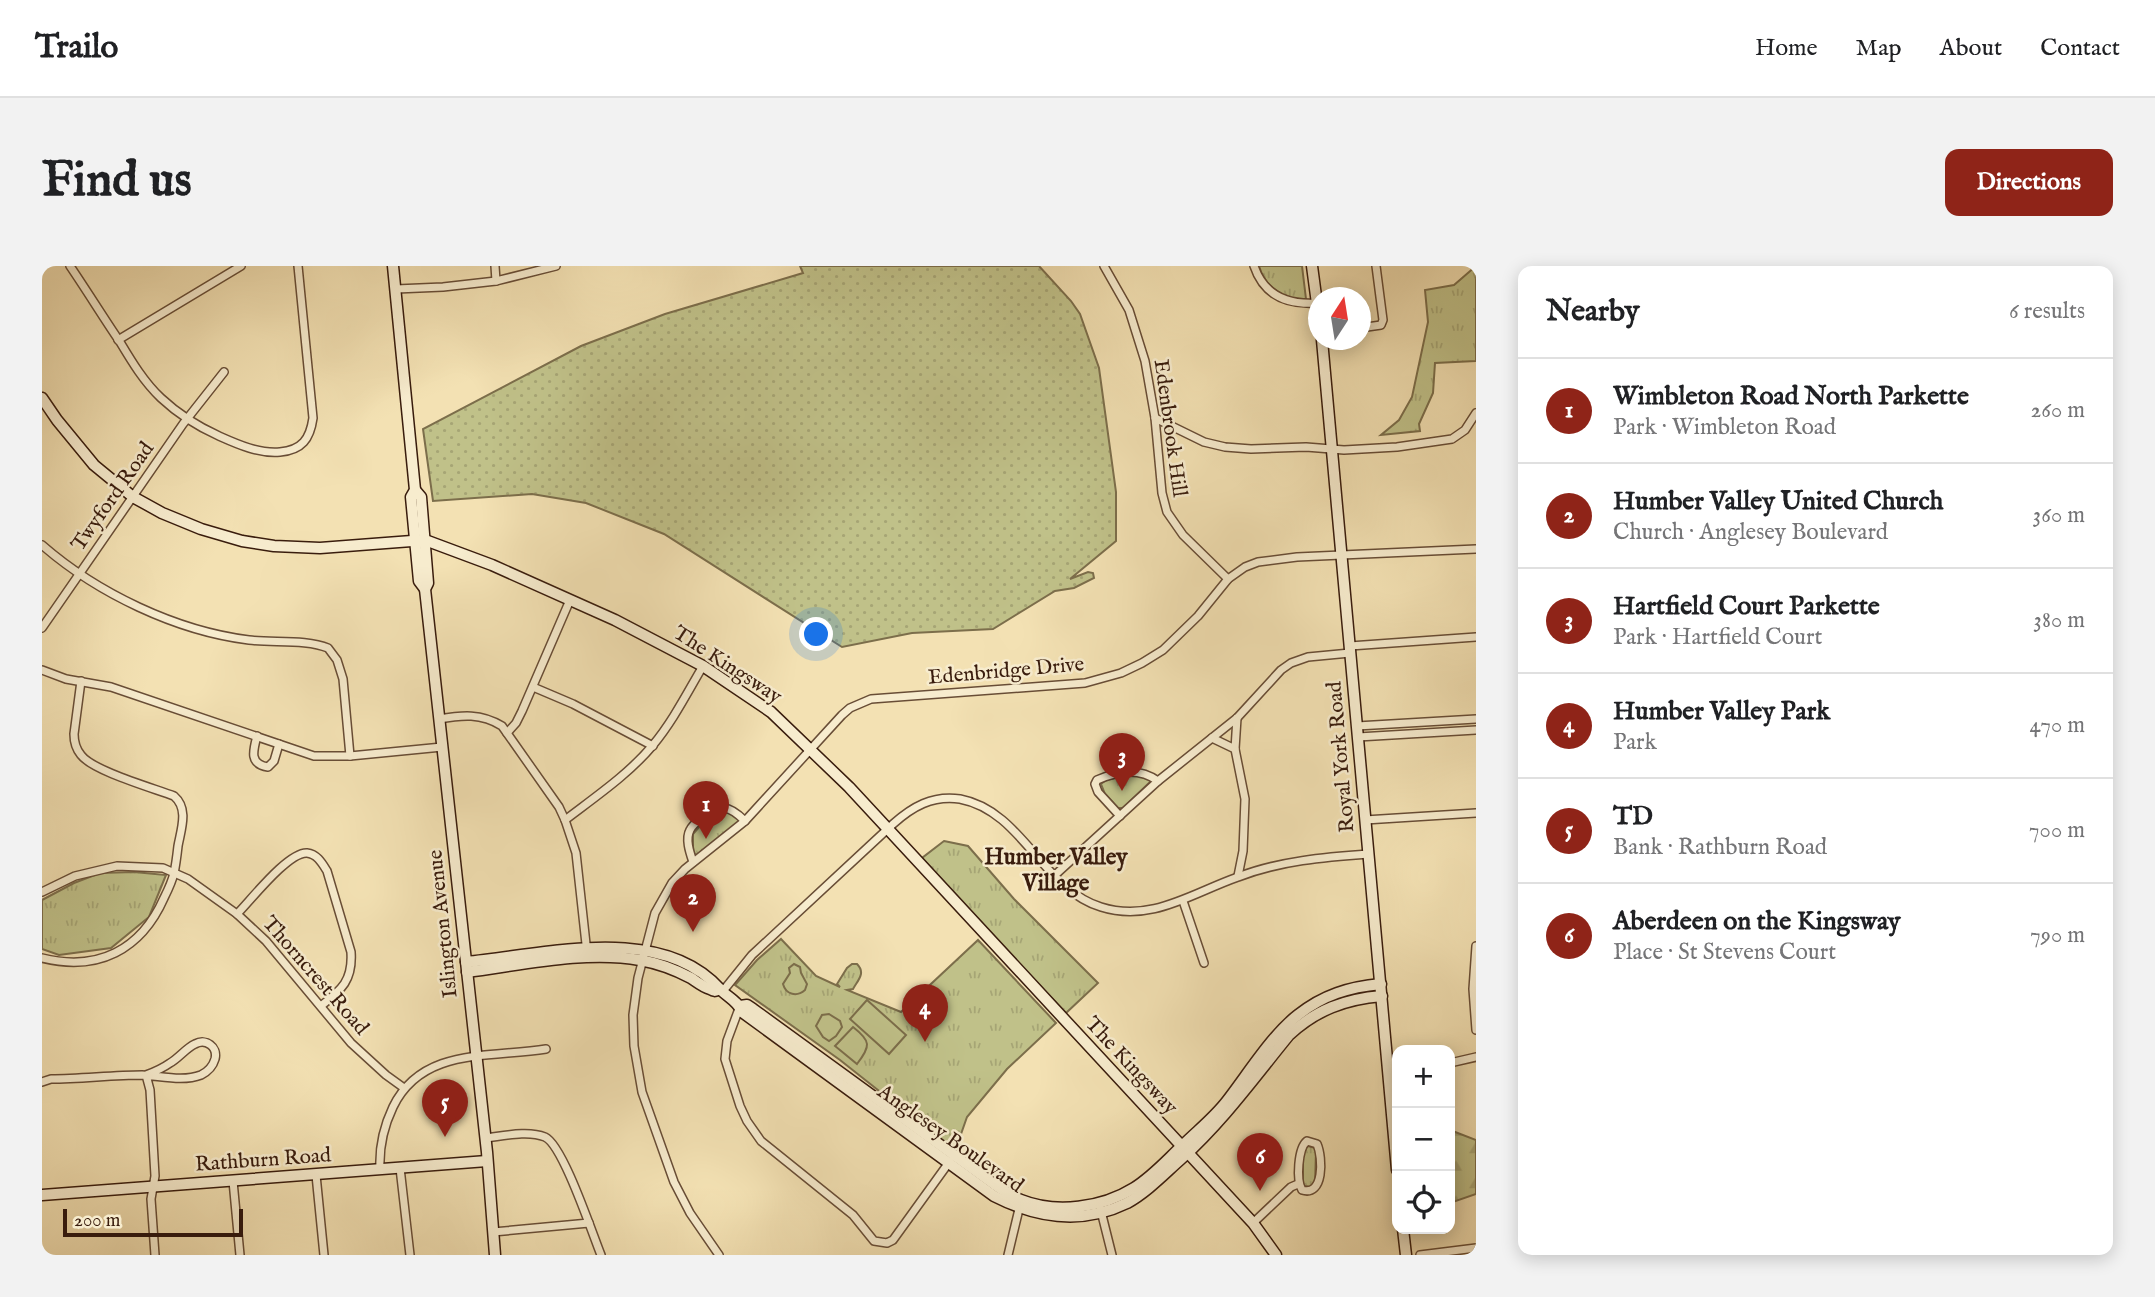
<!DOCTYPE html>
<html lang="en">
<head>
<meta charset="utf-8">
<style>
  :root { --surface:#fff; --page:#f2f2f2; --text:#202124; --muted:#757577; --line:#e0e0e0; --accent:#8f2418 }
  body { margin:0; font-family:"IM FELL English",serif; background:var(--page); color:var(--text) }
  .controls { position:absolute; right:21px; bottom:21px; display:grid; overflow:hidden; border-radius:14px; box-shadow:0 4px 18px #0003 }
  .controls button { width:63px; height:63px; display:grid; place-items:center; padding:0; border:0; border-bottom:2px solid var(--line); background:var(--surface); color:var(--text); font:35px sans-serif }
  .compass { position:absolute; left:1266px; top:21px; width:63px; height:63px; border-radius:50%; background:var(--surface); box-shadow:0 4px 18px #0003; rotate:12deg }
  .scale { position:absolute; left:21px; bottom:18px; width:180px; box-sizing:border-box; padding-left:7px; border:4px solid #391c0d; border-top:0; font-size:19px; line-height:24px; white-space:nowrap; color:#391c0d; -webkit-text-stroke:5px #f7ecce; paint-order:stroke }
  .you { position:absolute; left:775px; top:369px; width:24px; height:24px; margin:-18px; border:5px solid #fff; border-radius:50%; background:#1a73e8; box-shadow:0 0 0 10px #1a73e833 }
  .badge { display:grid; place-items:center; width:46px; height:46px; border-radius:50%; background:var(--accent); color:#fff; font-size:23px; font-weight:700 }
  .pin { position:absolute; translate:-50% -58px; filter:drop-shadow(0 2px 4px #0008) }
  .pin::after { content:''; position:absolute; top:37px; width:24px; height:21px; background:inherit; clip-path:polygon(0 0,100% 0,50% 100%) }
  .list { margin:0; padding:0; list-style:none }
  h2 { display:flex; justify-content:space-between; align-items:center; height:91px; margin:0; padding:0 28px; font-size:30px }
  h2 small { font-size:23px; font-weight:400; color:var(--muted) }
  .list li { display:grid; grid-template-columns:46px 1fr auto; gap:21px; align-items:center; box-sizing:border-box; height:105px; padding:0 28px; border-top:2px solid var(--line) }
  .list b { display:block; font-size:26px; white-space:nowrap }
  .list p { margin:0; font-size:23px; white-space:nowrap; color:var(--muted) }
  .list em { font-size:23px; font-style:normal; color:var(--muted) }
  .icon { flex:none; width:38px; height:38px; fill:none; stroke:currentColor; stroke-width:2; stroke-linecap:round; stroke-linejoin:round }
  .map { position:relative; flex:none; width:1434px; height:989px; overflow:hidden; border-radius:14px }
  header { display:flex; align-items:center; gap:42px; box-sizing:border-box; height:98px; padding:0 35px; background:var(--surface); border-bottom:2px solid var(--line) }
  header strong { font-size:33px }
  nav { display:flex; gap:38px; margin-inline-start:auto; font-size:24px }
  .intro { display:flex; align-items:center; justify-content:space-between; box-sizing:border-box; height:168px; padding:0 42px }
  h1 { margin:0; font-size:49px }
  .button { padding:18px 32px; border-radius:14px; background:var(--accent); color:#fff; font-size:24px; font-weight:700 }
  main { display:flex; gap:42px; padding:0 42px }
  aside { flex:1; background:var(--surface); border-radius:14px; box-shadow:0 4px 18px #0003 }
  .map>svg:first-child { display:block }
  .grass { fill:url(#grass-dots); stroke:#7c6e4b; stroke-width:2 }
  .forest { fill:url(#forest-firs); stroke:#7c6e4b; stroke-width:2 }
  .park { fill:url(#park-tufts); stroke:#7c6e4b; stroke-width:2 }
  .pitch { fill:#c0c189; stroke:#7c6e4b; stroke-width:2 }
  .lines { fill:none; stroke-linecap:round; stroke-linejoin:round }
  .street-casing { stroke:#684d36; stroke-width:10 }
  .secondary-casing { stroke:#391c0d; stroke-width:13 }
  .street { stroke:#f7ecce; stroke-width:7 }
  .secondary { stroke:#f7ecce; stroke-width:10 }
  .labels { text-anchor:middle; stroke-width:5; stroke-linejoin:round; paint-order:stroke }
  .street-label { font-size:21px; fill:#391c0d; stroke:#f7ecce }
  .neighbourhood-label { font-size:23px; font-weight:bold; fill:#391c0d; stroke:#f7ecce }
</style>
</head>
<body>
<header>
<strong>Trailo</strong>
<nav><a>Home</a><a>Map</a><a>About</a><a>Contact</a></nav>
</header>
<div class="intro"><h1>Find us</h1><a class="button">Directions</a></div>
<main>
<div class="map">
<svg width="1434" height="989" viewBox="0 0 1434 989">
  <defs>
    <pattern id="grass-dots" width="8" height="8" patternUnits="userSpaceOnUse" patternTransform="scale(1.75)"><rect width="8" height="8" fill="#c0c189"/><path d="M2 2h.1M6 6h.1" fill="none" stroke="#a6a575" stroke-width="1.8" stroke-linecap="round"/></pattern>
    <pattern id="forest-firs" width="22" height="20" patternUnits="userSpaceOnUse" patternTransform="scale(1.75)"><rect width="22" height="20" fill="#c0c189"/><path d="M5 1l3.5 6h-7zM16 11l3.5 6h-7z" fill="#a6a575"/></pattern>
    <pattern id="park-tufts" width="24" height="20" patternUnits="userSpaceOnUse" patternTransform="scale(1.75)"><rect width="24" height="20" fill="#c0c189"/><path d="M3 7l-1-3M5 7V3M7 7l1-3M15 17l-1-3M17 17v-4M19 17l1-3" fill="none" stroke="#a6a575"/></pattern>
  </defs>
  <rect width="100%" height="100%" fill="#f3e1b3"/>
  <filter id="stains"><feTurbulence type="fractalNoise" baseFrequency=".00286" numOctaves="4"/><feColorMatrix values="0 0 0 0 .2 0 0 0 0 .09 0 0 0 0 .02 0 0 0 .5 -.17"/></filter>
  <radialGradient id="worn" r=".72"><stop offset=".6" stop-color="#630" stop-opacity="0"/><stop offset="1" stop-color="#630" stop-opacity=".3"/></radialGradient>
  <!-- grass -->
  <path class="grass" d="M758,0H997L1029,35L1038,48L1057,102L1074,226V275L1028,313L1046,306L1051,307L1052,312L1032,322L1013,325L951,363L870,367L800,381L622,268L544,237L490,228L391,235L381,163L539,80L623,48L761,7Z"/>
  <!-- forest -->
  <path class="forest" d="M1408,864L1434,874V928L1411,936L1408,914Z"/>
  <!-- park -->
  <g class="park">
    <path d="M1217,0H1260L1264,33C1242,35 1223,21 1217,0Z"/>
    <path d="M1434,0V95L1393,97L1391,127L1377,158L1378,165L1339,169L1357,154L1370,131L1386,56L1383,24L1412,19Z"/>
    <path d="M1091,508L1109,514L1108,516L1081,542H1076L1063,528L1059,518L1064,514Z"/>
    <path d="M680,546C688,547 695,547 698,555L654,590L651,585V568L665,552Z"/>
    <path d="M902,575L926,580L972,633L1056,717L1024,747L945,664L880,592Z"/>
    <path d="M92,606L124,609L107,651L69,682L17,689L0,683V634L32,617L58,607Z"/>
    <path d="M739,673L774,710L798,721L795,718L805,702L810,698H815C824,707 816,714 811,723L805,724L859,746L936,674L1014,757L965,803L925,851L913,885L798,794L693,719L715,694Z"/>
    <path d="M1266,880L1273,882L1274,885L1273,918L1268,921L1262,920L1261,917V885Z"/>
  </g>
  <!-- pitch -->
  <g class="pitch">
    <path d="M752,698L758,701L759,707L765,718L763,724C755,731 744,729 741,718L748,707L747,702Z"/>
    <path d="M825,734L864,769L847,788L808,753Z"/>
    <path d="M787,748L798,755L800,761L794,770L787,775L781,771L774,760L780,749Z"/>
    <path d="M811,761C829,775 829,780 815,798L793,780Z"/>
  </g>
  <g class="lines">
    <defs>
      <g id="street">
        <path d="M28,0C45,25 61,51 78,76C90,96 102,116 119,132C135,147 157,161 177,170C195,178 217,188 238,186C260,184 268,173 271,152L256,0"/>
        <path d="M453,0L454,15"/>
        <path d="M1062,0L1087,44L1103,95L1113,152L1120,227L1125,246L1141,269L1186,313"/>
        <path d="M1212,0C1222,30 1246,39 1275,37"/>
        <path d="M354,23L401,21L454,15L514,0"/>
        <path d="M1318,62L1339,59L1341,54L1334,0"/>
        <path d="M76,74L199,0"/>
        <path d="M1113,152L1162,176L1183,181L1209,183L1264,181L1302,184L1355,181L1410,173L1423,164L1434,147"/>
        <path d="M0,279C55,327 134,365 207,374C231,377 265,373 286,382L295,394L301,413L308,490"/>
        <path d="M0,362L141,158L182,106"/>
        <path d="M1308,380L1434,371"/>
        <path d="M0,404L24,413L69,421L272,490H308L400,481"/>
        <path d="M491,421L531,438L611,480"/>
        <path d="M397,453C420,449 439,447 460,460L517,541L523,554L534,587L545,687"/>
        <path d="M1315,460L1434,453"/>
        <path d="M465,467L474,457L480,445L528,334"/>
        <path d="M215,470C211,485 207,498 226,501L232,495L237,478"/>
        <path d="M1316,471L1434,464"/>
        <path d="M1170,472L1193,483L1203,533L1201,585L1196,610"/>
        <path d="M1193,483L1195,452"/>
        <path d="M1078,550L1056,526L1053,518L1055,514C1075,505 1097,501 1116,515"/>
        <path d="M523,554C553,531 587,508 611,479C631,455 645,427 661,400"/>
        <path d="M1323,554L1434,547"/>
        <path d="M651,596C648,587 643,573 648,564C650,559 656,555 660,552C679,539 686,538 703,555"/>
        <path d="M1013,609L1116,515L1195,452L1239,404L1249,397L1266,391L1308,387"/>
        <path d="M0,626L33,610L75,600L121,602L146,613L195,648L224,675L309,777L344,809L362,822"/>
        <path d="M1141,635L1162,697"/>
        <path d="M195,648C209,634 246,586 265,587C275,588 280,597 285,605L309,686C311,715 299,724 279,740"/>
        <path d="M1434,680L1431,723L1434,764"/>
        <path d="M0,692C56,706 99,684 122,632C126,624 130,616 132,607C134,598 135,589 136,580C139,563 147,543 132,530C111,522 51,505 39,489C34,483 32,476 32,468L39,415"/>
        <path d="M681,725L710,689L851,558C870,541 890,529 918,533C981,545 1000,623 1059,641C1109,657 1150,627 1196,611C1237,595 1283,591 1327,588"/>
        <path d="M698,740L685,775L683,793L698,840L705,855L719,875L811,949L832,975L845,977L851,974L908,895"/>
        <path d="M1408,797L1434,791"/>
        <path d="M0,816L9,813C39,813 70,809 100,809C119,810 141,816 159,809C165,806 171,800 173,793C176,781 164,772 153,778C144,782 137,792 128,797C121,802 112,806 104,809L108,824L113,910L109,933L113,989"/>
        <path d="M443,872C461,870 486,864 503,871C521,879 550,967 559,989"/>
        <path d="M1265,875L1275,878C1281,892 1282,931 1260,924C1254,914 1256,882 1265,875Z"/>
        <path d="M358,902L368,989"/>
        <path d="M338,903C337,881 341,862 351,841C380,781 448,792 504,783"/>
        <path d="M274,909L282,989"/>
        <path d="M191,915L198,989"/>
        <path d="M1057,937L1070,989"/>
        <path d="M1211,957L1249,921L1256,918"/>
        <path d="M451,966L547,957"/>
        <path d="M677,989L648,947L632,916L600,826L592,780L591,749L596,712L613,647L630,617L643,603L703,555L800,449L808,442L829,433L1043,417L1079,407L1100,397L1121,384L1156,350L1186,313L1203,301L1216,296L1255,291L1434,283"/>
        <path d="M966,989L978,939"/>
        <path d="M1378,989L1434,982"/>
      </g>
      <g id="secondary">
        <path d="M351,0L373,224L369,231L377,315L383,323"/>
        <path d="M1270,0L1276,45"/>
        <path d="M1280,74L1355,904"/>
        <path d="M0,132L15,154L52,199L91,231L120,247L159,263L200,275L232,280L278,282L383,274L450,299L573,354L661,400L729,446L807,521L1211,957L1234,989"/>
        <path d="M373,224L379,231L386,317L383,323L445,886L453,989"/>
        <path d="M424,696C502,689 618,656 678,723C685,731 696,735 700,746L952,930C995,952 1040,959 1085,937C1105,926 1122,908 1139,893C1181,855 1211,813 1247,769C1274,744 1303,733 1340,730"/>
        <path d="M425,706C479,699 544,684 598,694C615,697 634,704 649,712C655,716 661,721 668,723C673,726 673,725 678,723"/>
        <path d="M698,740L705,739L711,743L956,921C964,925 971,931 979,934C1014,948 1060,942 1092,922C1110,911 1125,894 1140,880C1155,865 1172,852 1185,835C1206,808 1230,769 1256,749C1281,729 1307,721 1339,718"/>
        <path d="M0,929L445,895"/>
        <path d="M1361,963L1364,989"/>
      </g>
    </defs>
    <!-- street casing -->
    <use href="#street" class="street-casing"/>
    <!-- secondary casing -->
    <use href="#secondary" class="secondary-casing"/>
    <!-- street -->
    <use href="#street" class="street"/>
    <!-- secondary -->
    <use href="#secondary" class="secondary"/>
  </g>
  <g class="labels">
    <!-- street labels -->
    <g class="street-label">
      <text transform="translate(1129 162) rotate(82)" y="7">Edenbrook Hill</text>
      <text transform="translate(70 230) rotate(-55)" y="7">Twyford Road</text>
      <text transform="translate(686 398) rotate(33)" y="7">The Kingsway</text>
      <text transform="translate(964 404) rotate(-5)" y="7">Edenbridge Drive</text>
      <text transform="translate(1298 491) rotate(-95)" y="7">Royal York Road</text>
      <text transform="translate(400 658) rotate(-96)" y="7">Islington Avenue</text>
      <text transform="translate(274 709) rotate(49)" y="7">Thorncrest Road</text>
      <text transform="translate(1090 799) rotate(47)" y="7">The Kingsway</text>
      <text transform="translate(909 872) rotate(35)" y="7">Anglesey Boulevard</text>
      <text transform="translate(221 893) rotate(-4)" y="7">Rathburn Road</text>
    </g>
    <!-- neighbourhood labels -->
    <g class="neighbourhood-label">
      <text x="1014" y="598">Humber Valley<tspan x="1014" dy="26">Village</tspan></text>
    </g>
  </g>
  <rect width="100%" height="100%" filter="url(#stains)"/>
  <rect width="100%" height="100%" fill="url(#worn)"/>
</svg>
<div class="controls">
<button>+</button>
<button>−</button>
<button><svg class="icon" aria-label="locate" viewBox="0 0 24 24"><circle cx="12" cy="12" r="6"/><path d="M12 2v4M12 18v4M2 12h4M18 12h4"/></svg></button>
</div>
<svg class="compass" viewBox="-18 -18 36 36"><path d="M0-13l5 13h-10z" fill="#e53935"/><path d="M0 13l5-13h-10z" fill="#757577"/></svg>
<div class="scale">200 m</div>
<div class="you"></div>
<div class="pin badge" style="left:664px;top:573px">1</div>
<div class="pin badge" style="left:651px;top:666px">2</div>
<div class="pin badge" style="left:1080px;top:525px">3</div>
<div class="pin badge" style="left:883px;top:776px">4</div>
<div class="pin badge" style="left:403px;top:871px">5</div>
<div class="pin badge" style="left:1218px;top:925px">6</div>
</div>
<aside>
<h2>Nearby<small>6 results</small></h2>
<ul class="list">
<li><span class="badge">1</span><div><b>Wimbleton Road North Parkette</b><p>Park · Wimbleton Road</p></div><em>260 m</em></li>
<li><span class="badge">2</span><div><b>Humber Valley United Church</b><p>Church · Anglesey Boulevard</p></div><em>360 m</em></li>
<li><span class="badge">3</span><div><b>Hartfield Court Parkette</b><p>Park · Hartfield Court</p></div><em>380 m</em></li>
<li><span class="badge">4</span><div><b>Humber Valley Park</b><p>Park</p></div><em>470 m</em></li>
<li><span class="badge">5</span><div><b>TD</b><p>Bank · Rathburn Road</p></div><em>700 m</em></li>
<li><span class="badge">6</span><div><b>Aberdeen on the Kingsway</b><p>Place · St Stevens Court</p></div><em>790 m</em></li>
</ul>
</aside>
</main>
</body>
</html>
